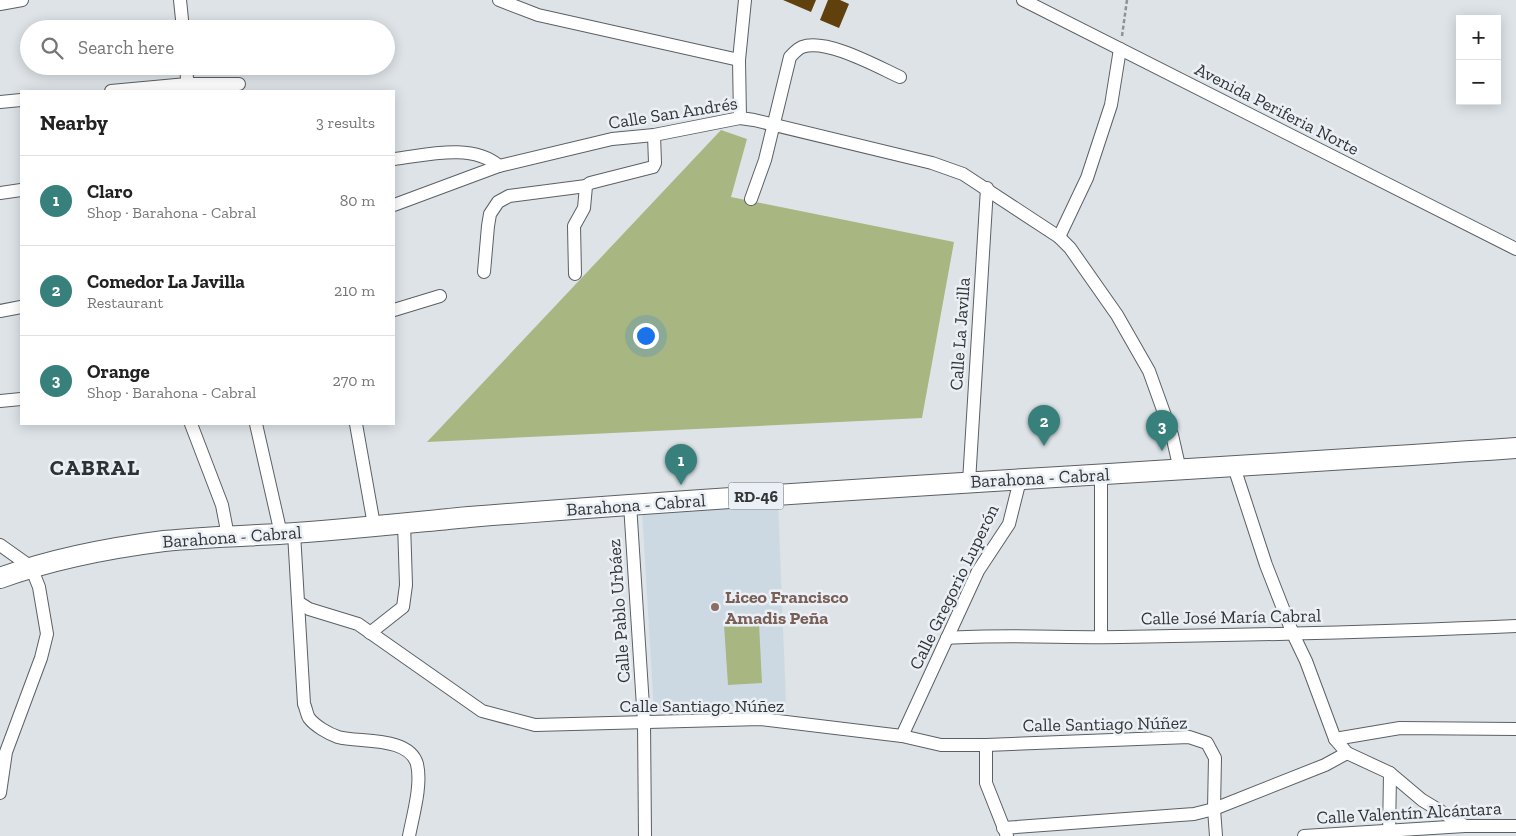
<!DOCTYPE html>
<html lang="en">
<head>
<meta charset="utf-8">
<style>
  :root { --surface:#fff; --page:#f2f2f2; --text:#222; --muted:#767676; --line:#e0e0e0; --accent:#38807c }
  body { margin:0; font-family:"Zilla Slab",serif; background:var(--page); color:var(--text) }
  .controls { position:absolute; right:15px; top:15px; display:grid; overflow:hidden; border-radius:0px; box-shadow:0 2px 12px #0003 }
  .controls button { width:45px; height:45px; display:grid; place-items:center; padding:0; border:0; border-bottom:1px solid var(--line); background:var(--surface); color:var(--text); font:25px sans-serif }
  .you { position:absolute; left:645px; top:335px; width:18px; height:18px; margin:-12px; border:4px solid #fff; border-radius:50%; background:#1a73e8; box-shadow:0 0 0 8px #1a73e833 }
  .badge { display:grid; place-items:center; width:32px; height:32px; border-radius:50%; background:var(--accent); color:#fff; font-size:16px; font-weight:700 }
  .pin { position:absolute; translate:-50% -41px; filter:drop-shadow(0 1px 2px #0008) }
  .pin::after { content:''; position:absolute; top:26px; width:18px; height:15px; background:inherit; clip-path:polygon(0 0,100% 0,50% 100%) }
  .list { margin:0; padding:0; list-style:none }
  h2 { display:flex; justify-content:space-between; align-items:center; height:65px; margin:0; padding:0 20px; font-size:21px }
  h2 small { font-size:16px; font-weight:400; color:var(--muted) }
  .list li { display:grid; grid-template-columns:32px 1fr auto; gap:15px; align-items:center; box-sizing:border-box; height:90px; padding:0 20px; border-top:1px solid var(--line) }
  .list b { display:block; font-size:19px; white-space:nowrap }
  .list p { margin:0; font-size:16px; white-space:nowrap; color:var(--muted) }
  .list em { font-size:16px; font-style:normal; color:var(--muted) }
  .icon { flex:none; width:28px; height:28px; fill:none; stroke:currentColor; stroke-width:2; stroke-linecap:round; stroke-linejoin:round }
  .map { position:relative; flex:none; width:1516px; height:836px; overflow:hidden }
  .search { position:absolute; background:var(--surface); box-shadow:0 2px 12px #0003; left:20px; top:20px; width:375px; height:55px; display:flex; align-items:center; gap:12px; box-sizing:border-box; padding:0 18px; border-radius:28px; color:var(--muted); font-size:19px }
  .panel { position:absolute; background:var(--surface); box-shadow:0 2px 12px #0003; left:20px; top:90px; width:375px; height:335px; border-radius:0px }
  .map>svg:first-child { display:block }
  .built { fill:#cdd9e2 }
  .green { fill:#a8b781 }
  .building { fill:#60400c }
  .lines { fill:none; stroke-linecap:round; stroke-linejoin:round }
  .minor-casing { stroke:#5c6064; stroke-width:14 }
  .primary-casing { stroke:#5c6064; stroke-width:22 }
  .path { stroke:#8e9295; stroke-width:2.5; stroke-dasharray:4 2.5; stroke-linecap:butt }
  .minor { stroke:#fff; stroke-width:12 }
  .primary { stroke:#fff; stroke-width:20 }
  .education-dot { fill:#8d6e63; stroke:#eaf0f5; stroke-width:2 }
  .labels { text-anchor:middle; stroke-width:5; stroke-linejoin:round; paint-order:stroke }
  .shield { fill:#eaf0f5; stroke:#6a6d70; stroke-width:1 }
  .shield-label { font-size:16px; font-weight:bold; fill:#333537 }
  .street-label { font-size:18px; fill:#333537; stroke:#eaf0f5 }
  .education-label { font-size:18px; font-weight:bold; fill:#785e54; stroke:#eaf0f5; text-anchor:start }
  .district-label { font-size:22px; font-weight:bold; letter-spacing:1px; fill:#2d3235; stroke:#eaf0f5 }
</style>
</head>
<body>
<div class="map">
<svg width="1516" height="836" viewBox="0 0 1516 836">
  <rect width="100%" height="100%" fill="#dde3e7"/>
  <!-- built -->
  <path class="built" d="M778,502L786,703L654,712L642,511Z"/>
  <!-- green -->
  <g class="green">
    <path d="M721,130L747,139L731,197L954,242L922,418L427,442Z"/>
    <path d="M759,623L762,683L728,685L724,625Z"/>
  </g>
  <!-- building -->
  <g class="building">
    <path d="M783,0H816L811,12Z"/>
    <path d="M828,0H840L849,4L839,28L820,20Z"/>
  </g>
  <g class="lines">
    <defs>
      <g id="minor">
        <path d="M180,0L183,29"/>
        <path d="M499,0L538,15L739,60"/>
        <path d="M1023,0L1516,249"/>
        <path d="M0,4L22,0"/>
        <path d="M186,66L188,91"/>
        <path d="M111,91L187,84H239"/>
        <path d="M0,102L21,100"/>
        <path d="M740,118L739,60L745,0"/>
        <path d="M394,159C427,155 472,143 499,166"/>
        <path d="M0,193L21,190"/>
        <path d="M751,199L765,160L790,57C793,54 797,49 802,47C826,38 876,66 900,77"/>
        <path d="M394,205L499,166L612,139L654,135L740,118L754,120L932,163L963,174L1059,237L1070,248L1117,315L1149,371L1172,435L1180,470"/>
        <path d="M1059,237L1087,178L1111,105L1120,49"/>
        <path d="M484,272L488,226L490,214L498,202L509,196L586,186"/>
        <path d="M575,274L574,226L584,208L586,186L590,183L653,167L655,163L654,135"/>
        <path d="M394,310L440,296"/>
        <path d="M0,311L21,307"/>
        <path d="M0,401L21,399"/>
        <path d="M191,424L222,505L228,536"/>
        <path d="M256,424L281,534"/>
        <path d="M356,424L374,525"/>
        <path d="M1234,467L1266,565L1293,634L1306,661L1335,739L1347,753L1390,773L1422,800L1465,826"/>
        <path d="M1101,475V637"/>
        <path d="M969,482L987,188"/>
        <path d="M630,504L644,722L645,836"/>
        <path d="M294,533L298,602L309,609L358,624L482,711L535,725L761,719L902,736L941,745H986L1189,737L1207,743L1215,758L1214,809L1216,836"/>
        <path d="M0,545L31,567L39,587L47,634L41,658L6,752L0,793"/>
        <path d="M298,602L304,704C306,708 307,715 309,718C315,726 329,734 338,737C360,743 409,736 417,764C422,785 413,815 409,836"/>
        <path d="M370,633L403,607L406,585L404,523"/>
        <path d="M947,638C1005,634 1063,638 1121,637C1253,635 1385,632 1516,626"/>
        <path d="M902,736L978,571L1009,524L1020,480"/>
        <path d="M1335,739L1400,728L1516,729"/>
        <path d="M986,745V783L1007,836"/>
        <path d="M1003,828L1194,814L1214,809L1325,765L1347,753"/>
        <path d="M1304,836L1465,826H1516"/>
        <path d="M1389,836L1390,773"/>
      </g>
      <path id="primary" d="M0,578C52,559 109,548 164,541C202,537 241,536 279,534C342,530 406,523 469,517C818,489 1167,472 1516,448"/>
    </defs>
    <!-- minor casing -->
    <use href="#minor" class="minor-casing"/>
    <!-- primary casing -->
    <use href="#primary" class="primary-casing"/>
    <!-- path -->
    <path class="path" d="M1122,36L1127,0"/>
    <!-- minor -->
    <use href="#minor" class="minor"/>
    <!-- primary -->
    <use href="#primary" class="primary"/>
  </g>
  <!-- markers -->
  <circle class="education-dot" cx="715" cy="607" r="5"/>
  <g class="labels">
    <!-- shield labels -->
    <rect class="shield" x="728.5" y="482.5" width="55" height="27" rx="4"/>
    <g class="shield-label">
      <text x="756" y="502">RD-46</text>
    </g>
    <!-- street labels -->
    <g class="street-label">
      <text transform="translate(1277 109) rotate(27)" y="6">Avenida Periferia Norte</text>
      <text transform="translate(673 113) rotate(-9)" y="6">Calle San Andrés</text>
      <text transform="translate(960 334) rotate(-86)" y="6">Calle La Javilla</text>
      <text transform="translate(1040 478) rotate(-3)" y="6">Barahona - Cabral</text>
      <text transform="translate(636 505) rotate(-4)" y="6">Barahona - Cabral</text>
      <text transform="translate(232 537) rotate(-4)" y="6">Barahona - Cabral</text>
      <text transform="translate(954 587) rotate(-64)" y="6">Calle Gregorio Luperón</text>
      <text transform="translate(619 611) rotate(-94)" y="6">Calle Pablo Urbáez</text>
      <text transform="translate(1231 617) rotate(-1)" y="6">Calle José María Cabral</text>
      <text x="702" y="712">Calle Santiago Núñez</text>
      <text transform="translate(1105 724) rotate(-1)" y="6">Calle Santiago Núñez</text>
      <text transform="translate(1409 813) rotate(-3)" y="6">Calle Valentín Alcántara</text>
    </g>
    <!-- education labels -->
    <g class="education-label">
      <text x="725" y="603">Liceo Francisco<tspan x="725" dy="21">Amadis Peña</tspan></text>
    </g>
    <!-- district labels -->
    <g class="district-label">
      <text x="95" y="475">CABRAL</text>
    </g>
  </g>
</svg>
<div class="controls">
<button>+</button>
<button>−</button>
</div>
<div class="you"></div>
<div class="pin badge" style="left:681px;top:485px">1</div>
<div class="pin badge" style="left:1044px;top:446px">2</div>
<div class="pin badge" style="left:1162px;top:451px">3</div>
<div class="search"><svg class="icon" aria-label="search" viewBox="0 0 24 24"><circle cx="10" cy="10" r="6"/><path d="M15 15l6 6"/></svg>Search here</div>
<section class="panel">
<h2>Nearby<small>3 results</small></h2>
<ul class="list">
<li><span class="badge">1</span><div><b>Claro</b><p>Shop · Barahona - Cabral</p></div><em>80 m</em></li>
<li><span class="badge">2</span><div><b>Comedor La Javilla</b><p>Restaurant</p></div><em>210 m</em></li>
<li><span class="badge">3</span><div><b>Orange</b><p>Shop · Barahona - Cabral</p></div><em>270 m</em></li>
</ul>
</section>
</div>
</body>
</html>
